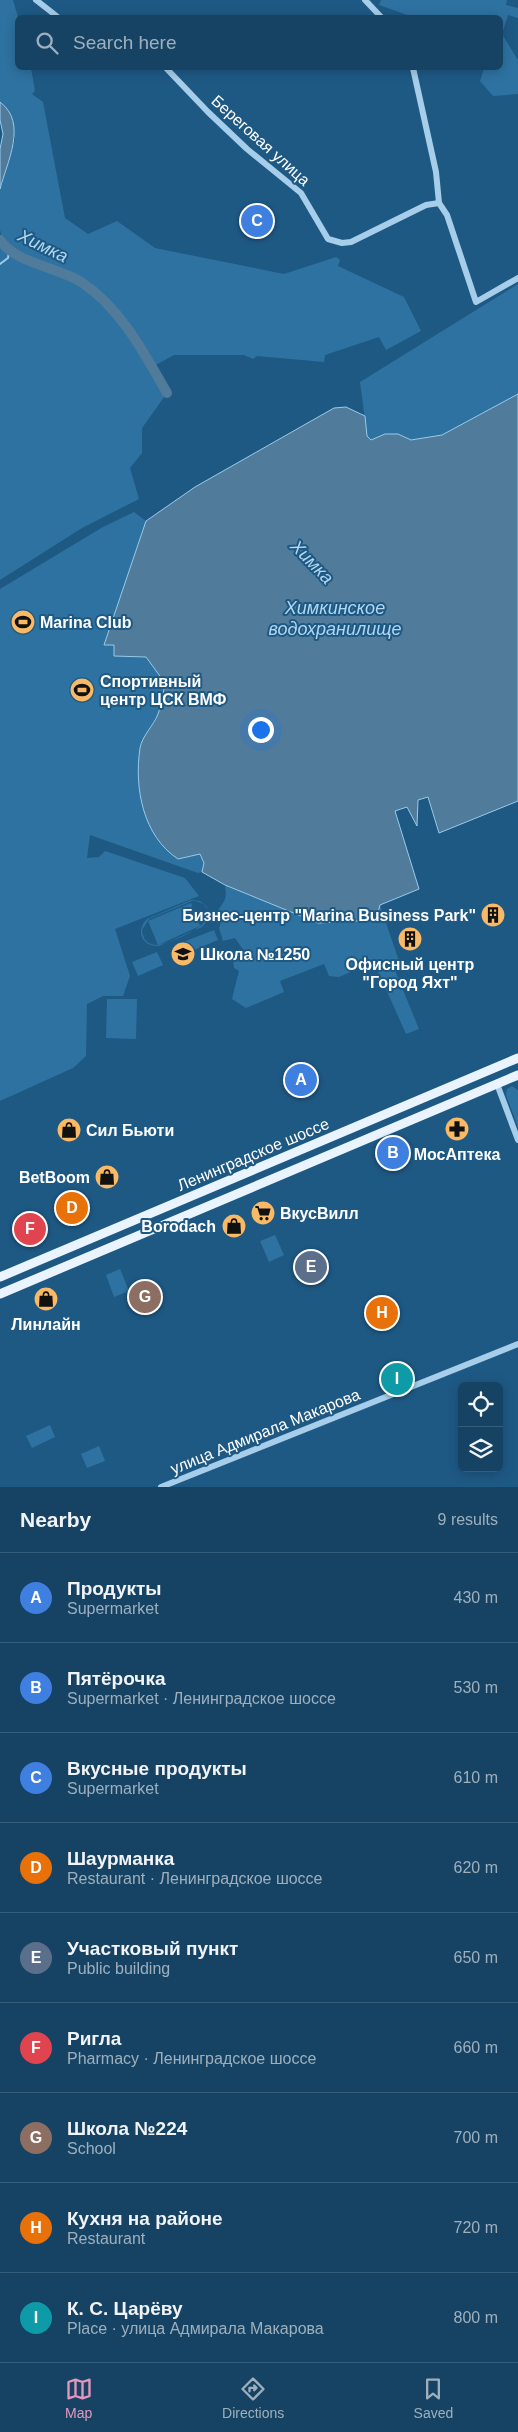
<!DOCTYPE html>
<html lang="en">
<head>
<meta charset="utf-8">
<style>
  :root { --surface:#164363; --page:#234e6c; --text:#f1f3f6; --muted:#9eb0be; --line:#355c78; --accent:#e797bd }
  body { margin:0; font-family:Arial,sans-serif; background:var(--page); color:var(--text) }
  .controls { position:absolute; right:15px; bottom:15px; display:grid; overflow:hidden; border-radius:8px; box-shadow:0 2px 12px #0003 }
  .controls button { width:45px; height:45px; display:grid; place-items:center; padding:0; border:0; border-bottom:1px solid var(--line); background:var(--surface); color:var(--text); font:25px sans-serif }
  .you { position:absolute; left:260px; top:729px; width:18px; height:18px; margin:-12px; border:4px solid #fff; border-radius:50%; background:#1a73e8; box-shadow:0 0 0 8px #1a73e833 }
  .badge { display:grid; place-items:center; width:32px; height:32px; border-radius:50%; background:var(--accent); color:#fff; font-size:16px; font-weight:700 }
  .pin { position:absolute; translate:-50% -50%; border:2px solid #fff; box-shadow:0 1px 5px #0006 }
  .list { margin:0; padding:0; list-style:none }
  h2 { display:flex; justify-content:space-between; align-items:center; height:65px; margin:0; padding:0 20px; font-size:21px }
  h2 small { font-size:16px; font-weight:400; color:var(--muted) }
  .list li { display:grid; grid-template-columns:32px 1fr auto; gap:15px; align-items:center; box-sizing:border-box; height:90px; padding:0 20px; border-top:1px solid var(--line) }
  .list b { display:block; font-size:19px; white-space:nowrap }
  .list p { margin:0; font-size:16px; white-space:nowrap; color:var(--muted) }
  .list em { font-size:16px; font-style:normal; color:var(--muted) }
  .icon { flex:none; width:28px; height:28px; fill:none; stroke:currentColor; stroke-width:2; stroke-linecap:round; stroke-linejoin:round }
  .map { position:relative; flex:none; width:518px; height:1487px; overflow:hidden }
  .search { position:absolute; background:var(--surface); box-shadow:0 2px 12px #0003; left:15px; right:15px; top:15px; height:55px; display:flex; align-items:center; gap:12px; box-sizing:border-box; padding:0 18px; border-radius:8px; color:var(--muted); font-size:19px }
  .sheet { height:875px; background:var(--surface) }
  nav { display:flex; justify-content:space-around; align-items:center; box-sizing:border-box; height:70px; border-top:1px solid var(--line); background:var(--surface); font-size:14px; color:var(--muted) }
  nav a { display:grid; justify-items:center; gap:2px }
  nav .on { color:var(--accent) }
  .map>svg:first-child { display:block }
  .green { fill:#2e72a1; fill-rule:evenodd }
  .water { fill:#517b9a; stroke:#99cbeb }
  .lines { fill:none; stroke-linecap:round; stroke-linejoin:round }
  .stream { stroke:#99cbeb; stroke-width:2 }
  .river { stroke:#517b9a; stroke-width:10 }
  .minor { stroke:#a6ceea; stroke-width:6 }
  .major { stroke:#e9f4fe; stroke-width:9 }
  .labels { text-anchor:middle; stroke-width:4; stroke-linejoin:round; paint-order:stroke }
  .street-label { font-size:16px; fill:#fff; stroke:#1e5984 }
  .poi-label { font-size:16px; font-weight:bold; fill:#fff; stroke:#1e5984; text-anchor:start }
  .water-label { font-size:18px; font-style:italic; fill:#b1d7f1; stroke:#1e5984 }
</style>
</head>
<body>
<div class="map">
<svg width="518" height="1487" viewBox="0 0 518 1487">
  <rect width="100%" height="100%" fill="#1e5984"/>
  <!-- green -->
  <g class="green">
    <path d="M0,0H13L18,17V68H31L35,91L32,94L43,102L65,218L88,234L117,221L155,248L284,274L336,257L340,260L338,266L404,297L421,331L386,350L379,337L325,355L324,362L257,356L253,359L244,355H174L152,367L167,393L142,428V453L130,468L139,499L82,528L0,580V247L4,246L0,230V189L15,139L3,104L0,102Z"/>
    <path d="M381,0H507L506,5L518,8V18L508,15L502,34L518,60V94L493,96L480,81L484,68H500V18L413,17L379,5Z"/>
    <path d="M518,284V394L442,435L411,440L398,434H385L371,440L367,436L360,382Z"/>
    <path d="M134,512L146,521L104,645H114L115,656L146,657L165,683L158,714L140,746L178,859L200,854L204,863L202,872L198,873L90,835L87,858L99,857L105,851L185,878L199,896L115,929L130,976L123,996H103L87,1004L86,1056L73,1068L0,1101V589L103,527Z"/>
    <path d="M225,885L318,923L380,905L400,964L396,973L419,1029L406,1034L374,962L339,977L329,976L324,964L280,981L284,992L246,1008L232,999L239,971L234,968L233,961L236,957L243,959L245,952L235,938L223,941L219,928L222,919L217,912C225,899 227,901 225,885Z"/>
    <path d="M191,900L200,901L207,907L208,920L202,927L159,946C142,947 135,931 147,919ZM192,901C197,901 202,902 206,907C218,926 171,942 158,945L200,926L191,903L148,921L158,945C148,945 143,940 142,930L149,919Z"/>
    <path d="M214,930L218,940L182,955L178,944Z"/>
    <path d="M157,952L163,965L138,976L132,962Z"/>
    <path d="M107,999H137L136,1039L106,1038Z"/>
    <path d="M512,1086L518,1090V1127L506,1095L507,1089Z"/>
    <path d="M275,1235L284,1255L269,1262L260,1241Z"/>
    <path d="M120,1269L129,1291L114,1297L106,1275Z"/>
    <path d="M50,1425L55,1437L32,1448L26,1436Z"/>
    <path d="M99,1446L105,1461L87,1468L81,1454Z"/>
  </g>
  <!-- water -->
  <g class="water">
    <path d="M0,102C28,123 7,162 0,189V149L3,134L0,120Z"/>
    <path d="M518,394V801L439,833L428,797L418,800L417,826L407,807L395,811L419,889L380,905L376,920L318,923L225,885L202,872L204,863L200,854L178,859C143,836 134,788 140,748C142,736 154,725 158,714C162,704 163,693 165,683L146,657L114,656V645H104L146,521L195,487L334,408L346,407L365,416L367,436L371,440L385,434H398L411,440L442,435Z"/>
  </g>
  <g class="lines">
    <!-- stream -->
    <path class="stream" d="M0,264L8,258L9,252"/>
    <!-- river -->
    <path class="river" d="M0,240C15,263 57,267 81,282C121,308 144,353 167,393"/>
    <!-- minor -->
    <g class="minor">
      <path d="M36,0L59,18"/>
      <path d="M365,0L382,18"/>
      <path d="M166,68L208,112L247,149L301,193L328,239L342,243L351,242L426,205L439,203"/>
      <path d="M413,68L436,172L439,203L447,215L476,302L518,278"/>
      <path d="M497,1084L518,1140"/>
      <path d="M161,1487L518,1344"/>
    </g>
    <!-- major -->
    <g class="major">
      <path d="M0,1277L518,1058"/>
      <path d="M0,1294L518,1075"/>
    </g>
  </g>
  <!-- icons -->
  <defs>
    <symbol id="stadium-disc" viewBox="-11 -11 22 22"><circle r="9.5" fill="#f9b965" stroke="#1e5984"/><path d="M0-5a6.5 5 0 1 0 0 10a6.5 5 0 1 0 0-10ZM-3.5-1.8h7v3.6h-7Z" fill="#111"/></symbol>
    <symbol id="building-disc" viewBox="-11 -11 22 22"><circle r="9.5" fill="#f9b965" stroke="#1e5984"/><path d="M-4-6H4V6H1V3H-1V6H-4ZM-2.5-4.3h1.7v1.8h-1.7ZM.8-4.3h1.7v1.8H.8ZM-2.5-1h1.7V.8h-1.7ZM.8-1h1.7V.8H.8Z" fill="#111"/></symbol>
    <symbol id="school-disc" viewBox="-11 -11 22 22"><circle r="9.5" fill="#f9b965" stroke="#1e5984"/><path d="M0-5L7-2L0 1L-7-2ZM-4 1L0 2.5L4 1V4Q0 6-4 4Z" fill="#111"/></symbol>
    <symbol id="pharmacy-disc" viewBox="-11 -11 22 22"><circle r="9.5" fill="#f9b965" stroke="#1e5984"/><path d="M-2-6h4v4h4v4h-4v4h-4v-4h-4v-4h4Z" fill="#111"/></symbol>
    <symbol id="shop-disc" viewBox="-11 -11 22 22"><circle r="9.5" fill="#f9b965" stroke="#1e5984"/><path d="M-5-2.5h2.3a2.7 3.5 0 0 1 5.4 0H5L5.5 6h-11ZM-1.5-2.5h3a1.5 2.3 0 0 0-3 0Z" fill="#111"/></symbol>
    <symbol id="supermarket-disc" viewBox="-11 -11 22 22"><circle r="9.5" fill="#f9b965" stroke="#1e5984"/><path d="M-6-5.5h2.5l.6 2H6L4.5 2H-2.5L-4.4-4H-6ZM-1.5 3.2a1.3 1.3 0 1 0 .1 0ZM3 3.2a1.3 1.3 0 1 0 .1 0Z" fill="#111"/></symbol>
  </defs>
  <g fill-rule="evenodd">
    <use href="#stadium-disc" x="9" y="608" width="28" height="28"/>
    <use href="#stadium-disc" x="68" y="676" width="28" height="28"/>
    <use href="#building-disc" x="479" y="901" width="28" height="28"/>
    <use href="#building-disc" x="396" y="925" width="28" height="28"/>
    <use href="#school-disc" x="169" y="940" width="28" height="28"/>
    <use href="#pharmacy-disc" x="443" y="1115" width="28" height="28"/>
    <use href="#shop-disc" x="55" y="1116" width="28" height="28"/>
    <use href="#shop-disc" x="93" y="1163" width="28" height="28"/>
    <use href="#supermarket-disc" x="249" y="1199" width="28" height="28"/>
    <use href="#shop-disc" x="220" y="1212" width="28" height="28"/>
    <use href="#shop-disc" x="32" y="1285" width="28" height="28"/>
  </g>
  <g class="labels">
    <!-- street labels -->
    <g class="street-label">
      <text transform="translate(261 140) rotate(42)" y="6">Береговая улица</text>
      <text transform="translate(253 1154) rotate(-23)" y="6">Ленинградское шоссе</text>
      <text transform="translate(265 1431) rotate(-22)" y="6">улица Адмирала Макарова</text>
    </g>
    <!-- poi labels -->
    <g class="poi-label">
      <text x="40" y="628">Marina Club</text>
      <text x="100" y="687">Спортивный<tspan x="100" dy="18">центр ЦСК ВМФ</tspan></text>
      <text x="476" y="921" text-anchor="end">Бизнес-центр "Marina Business Park"</text>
      <text x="200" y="960">Школа №1250</text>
      <text x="410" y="970" text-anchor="middle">Офисный центр<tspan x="410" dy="18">"Город Яхт"</tspan></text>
      <text x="86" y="1136">Сил Бьюти</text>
      <text x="457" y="1160" text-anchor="middle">МосАптека</text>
      <text x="90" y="1183" text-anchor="end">BetBoom</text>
      <text x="280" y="1219">ВкусВилл</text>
      <text x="216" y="1232" text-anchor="end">Borodach</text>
      <text x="46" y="1330" text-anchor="middle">Линлайн</text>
    </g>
    <!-- water labels -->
    <g class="water-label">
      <text transform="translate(43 246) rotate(26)" y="6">Химка</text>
      <text transform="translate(312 562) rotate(46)" y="6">Химка</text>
      <text x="335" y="614">Химкинское<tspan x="335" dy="21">водохранилище</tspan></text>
    </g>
  </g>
</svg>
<div class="controls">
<button><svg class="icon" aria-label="locate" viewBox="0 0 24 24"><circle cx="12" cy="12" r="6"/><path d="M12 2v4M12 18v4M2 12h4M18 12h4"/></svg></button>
<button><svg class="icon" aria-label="layers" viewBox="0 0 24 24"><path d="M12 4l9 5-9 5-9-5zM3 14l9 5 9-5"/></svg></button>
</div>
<div class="you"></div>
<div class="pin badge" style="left:301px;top:1080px;background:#3f7fe0">A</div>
<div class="pin badge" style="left:393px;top:1153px;background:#3f7fe0">B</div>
<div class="pin badge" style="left:257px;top:221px;background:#3f7fe0">C</div>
<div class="pin badge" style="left:72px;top:1208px;background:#e8710a">D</div>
<div class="pin badge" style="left:311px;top:1267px;background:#5c6f8a">E</div>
<div class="pin badge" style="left:30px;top:1229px;background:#e0444e">F</div>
<div class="pin badge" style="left:145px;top:1297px;background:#8d6e63">G</div>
<div class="pin badge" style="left:382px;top:1313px;background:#e8710a">H</div>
<div class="pin badge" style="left:397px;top:1379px;background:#0f9aa8">I</div>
<div class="search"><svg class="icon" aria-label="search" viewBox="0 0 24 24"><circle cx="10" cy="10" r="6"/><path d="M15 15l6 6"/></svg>Search here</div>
</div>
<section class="sheet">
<h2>Nearby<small>9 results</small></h2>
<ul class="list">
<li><span class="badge" style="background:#3f7fe0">A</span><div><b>Продукты</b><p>Supermarket</p></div><em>430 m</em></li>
<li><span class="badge" style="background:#3f7fe0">B</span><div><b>Пятёрочка</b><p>Supermarket · Ленинградское шоссе</p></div><em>530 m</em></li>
<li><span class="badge" style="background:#3f7fe0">C</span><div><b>Вкусные продукты</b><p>Supermarket</p></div><em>610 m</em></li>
<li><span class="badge" style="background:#e8710a">D</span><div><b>Шаурманка</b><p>Restaurant · Ленинградское шоссе</p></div><em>620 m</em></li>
<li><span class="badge" style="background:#5c6f8a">E</span><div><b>Участковый пункт</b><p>Public building</p></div><em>650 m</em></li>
<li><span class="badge" style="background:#e0444e">F</span><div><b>Ригла</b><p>Pharmacy · Ленинградское шоссе</p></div><em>660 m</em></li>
<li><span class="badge" style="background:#8d6e63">G</span><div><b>Школа №224</b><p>School</p></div><em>700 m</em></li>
<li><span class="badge" style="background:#e8710a">H</span><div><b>Кухня на районе</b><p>Restaurant</p></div><em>720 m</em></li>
<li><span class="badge" style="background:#0f9aa8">I</span><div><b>К. С. Царёву</b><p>Place · улица Адмирала Макарова</p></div><em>800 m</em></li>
</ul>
</section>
<nav>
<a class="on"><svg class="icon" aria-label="map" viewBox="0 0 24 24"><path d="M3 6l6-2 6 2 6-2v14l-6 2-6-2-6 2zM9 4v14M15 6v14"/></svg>Map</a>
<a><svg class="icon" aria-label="directions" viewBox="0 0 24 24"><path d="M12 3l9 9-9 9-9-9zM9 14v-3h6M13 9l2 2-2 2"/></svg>Directions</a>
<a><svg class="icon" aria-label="saved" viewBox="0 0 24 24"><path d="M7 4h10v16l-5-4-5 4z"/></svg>Saved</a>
</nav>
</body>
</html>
